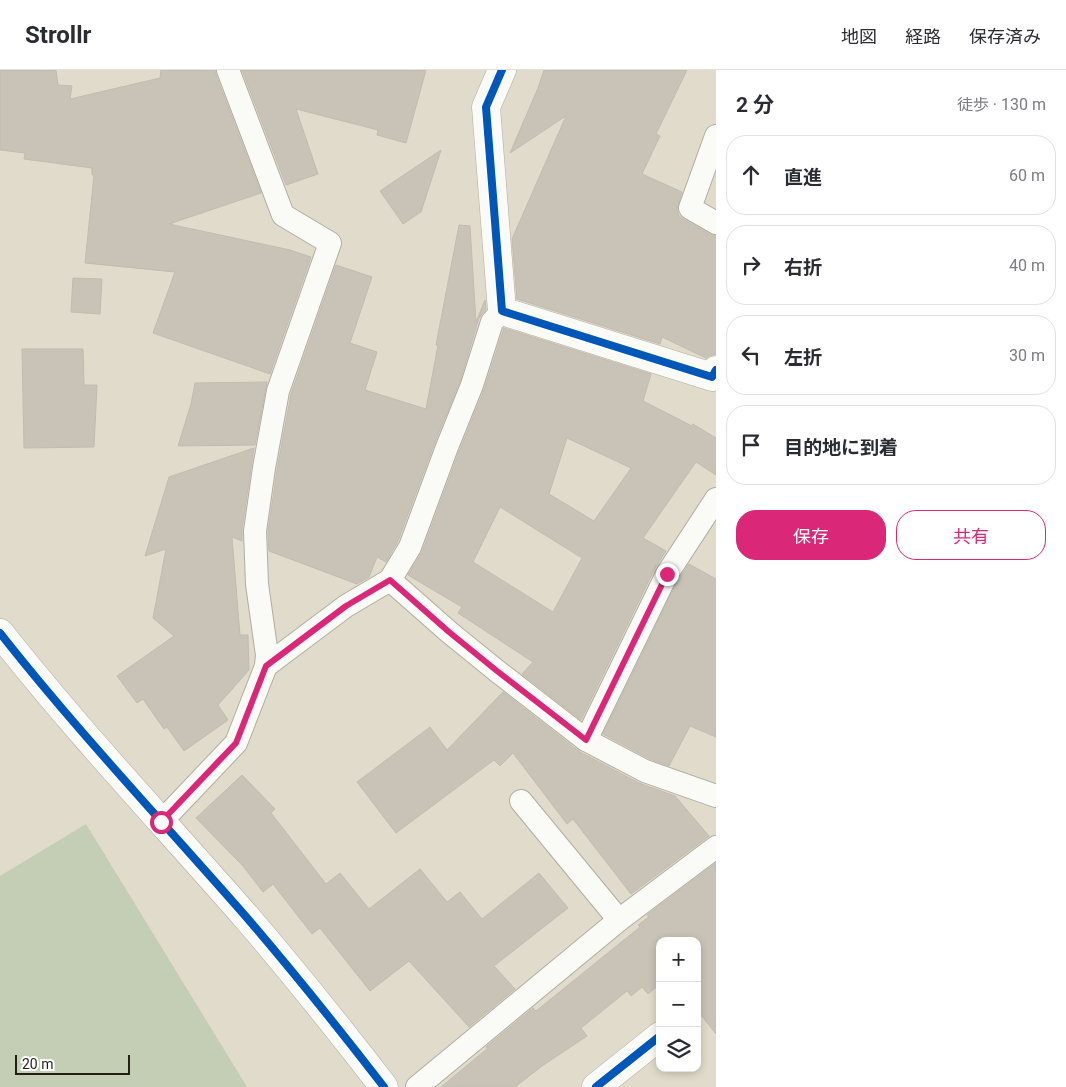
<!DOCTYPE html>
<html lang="ja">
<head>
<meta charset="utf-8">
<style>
  :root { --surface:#fff; --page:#f2f2f3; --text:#2b2b33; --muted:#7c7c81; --line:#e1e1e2; --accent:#db2777 }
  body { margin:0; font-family:Roboto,"Noto Sans JP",sans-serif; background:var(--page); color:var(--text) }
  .controls { position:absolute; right:15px; bottom:15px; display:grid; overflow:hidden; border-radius:10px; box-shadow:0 2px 8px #0003 }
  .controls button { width:45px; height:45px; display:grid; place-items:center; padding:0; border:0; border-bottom:1px solid var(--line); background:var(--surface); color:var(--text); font:25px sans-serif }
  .scale { position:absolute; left:15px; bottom:12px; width:115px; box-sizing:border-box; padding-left:5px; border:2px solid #221f14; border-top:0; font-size:14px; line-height:18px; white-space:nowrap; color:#221f14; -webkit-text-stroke:4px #fff; paint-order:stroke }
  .stop { position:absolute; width:15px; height:15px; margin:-11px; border:4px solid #db2777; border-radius:50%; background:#fff }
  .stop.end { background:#db2777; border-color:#fff; box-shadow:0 1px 5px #0008 }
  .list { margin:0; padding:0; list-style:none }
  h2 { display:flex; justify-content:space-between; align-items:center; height:65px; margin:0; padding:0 20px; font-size:21px }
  h2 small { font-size:16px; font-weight:400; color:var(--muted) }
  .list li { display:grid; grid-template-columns:32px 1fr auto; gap:15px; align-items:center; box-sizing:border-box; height:80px; margin:0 10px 10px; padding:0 10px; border:1px solid var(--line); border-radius:20px }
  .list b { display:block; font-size:19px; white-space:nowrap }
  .list em { font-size:16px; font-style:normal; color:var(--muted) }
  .actions { display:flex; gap:10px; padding:15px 20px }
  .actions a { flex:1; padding:11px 0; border:1px solid var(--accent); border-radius:20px; text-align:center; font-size:18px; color:var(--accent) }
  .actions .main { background:var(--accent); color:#fff }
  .icon { flex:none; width:28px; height:28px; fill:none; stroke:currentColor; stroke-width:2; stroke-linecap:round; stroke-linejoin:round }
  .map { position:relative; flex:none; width:716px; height:1017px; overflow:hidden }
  header { display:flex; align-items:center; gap:30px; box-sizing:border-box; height:70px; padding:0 25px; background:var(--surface); border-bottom:1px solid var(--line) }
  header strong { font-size:24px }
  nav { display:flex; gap:28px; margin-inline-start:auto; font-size:18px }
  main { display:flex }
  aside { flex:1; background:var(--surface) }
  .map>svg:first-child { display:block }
  .green { fill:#c3ceb5 }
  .building { fill:#c9c3b7; stroke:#c1bcb0; fill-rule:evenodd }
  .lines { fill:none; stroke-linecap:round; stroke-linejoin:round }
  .lane-casing { stroke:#b1ada0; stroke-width:24 }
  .street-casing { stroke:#b1ada0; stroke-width:29 }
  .secondary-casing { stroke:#b1ada0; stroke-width:29 }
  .lane { stroke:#fafaf7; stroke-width:22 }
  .street { stroke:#fafaf7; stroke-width:28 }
  .secondary { stroke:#fafaf7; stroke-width:28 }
  .cycleway-casing { stroke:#fff; stroke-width:11 }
  .cycleway { stroke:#0057b8; stroke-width:8 }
  .route { stroke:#db2777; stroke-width:6 }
</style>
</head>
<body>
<header>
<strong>Strollr</strong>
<nav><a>地図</a><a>経路</a><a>保存済み</a></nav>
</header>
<main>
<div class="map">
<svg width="716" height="1017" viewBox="0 0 716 1017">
  <rect width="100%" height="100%" fill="#e0dbca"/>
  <!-- green -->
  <path class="green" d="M86,754L247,1017H0V806Z"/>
  <!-- building -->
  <g class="building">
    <path d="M0,0H56L58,15L72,16L70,29L160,8L161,0H215L216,5L261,123L169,154L290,180L311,187L270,304L153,263L175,202L85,193L94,105H92V98L24,89L25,83L0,80Z"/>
    <path d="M242,0H426L406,73L377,65L378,60L296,39L318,104L286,115Z"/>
    <path d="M544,0H687L656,64L660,66L642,104L682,122L677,139L679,146L683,149L709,164L716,166V284L709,286L706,288L662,267L660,274L517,229L512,169L566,46L510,83L538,18Z"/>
    <path d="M441,80L421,142L403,154L380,121Z"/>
    <path d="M459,155L470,156L476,252L485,230L486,239L479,248L460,311L435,372L398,471L386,492L377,487L369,507L357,514L269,481L268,462L277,400L291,324L336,195L372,207L350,273L377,282L365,320L426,339L438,275H436Z"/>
    <path d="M73,208L102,209L100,244L71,242Z"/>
    <path d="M504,258L651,304L643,331L692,356L693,354L716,368V405L696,392L643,468L666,481L655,498L581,650L522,604L533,592L458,543L462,537L408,505L422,482L459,382L484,320ZM567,368L631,398L594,451L549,424ZM500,437L582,488L553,542L473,492Z"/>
    <path d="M22,279H83L84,315H97L94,377L24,378Z"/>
    <path d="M267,312L255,375L178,376L191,334L195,313Z"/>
    <path d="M254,378L242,459V471L232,467L240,565H248L249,600L218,635L228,650L184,681L167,657L164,659L143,629L137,633L117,606L174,566L153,548L166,479L145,486L169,407Z"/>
    <path d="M689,494L716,509V667L690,656L669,696L650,689L603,664L678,510Z"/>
    <path d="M503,622L580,682L639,713L675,726L709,766L631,824L573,749L567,754L513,683L500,696L494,690L396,763L357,712L430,657L447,680Z"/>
    <path d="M242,705L275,739L271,743L326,814L340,803L369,839L420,799L447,832L460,822L482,849L539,803L568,838L494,896L515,919L469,957L409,891L370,921L320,858L312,864L273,814L263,822L243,796L196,748Z"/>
    <path d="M716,793V964L697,940V871H660V914L648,924L642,917L631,926L627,921L581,958L587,966L542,996L515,1017H441L488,978L486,977L533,938L536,941L640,857L638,855L649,847L647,845Z"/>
  </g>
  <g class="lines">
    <defs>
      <g id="lane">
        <path d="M716,66L690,138L716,153"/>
        <path d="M390,510L449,562L497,601L586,670L645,701L716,726"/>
        <path d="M266,596L346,536L390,510L410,477L447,377L472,315L492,252L502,241"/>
        <path d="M586,670L667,504L716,429"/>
        <path d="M521,731L619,850"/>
        <path d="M161,752L236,673L266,596L267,585L257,514L255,461L264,398L278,321L330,173L283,145L228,0"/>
        <path d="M417,1017L619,850L716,777"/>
      </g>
      <g id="street">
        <path d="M502,0L486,37L502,241L712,307L716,300"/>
        <path d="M596,1017L660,966"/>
      </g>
      <path id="secondary" d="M0,563C78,662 165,754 248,849C295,904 340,960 384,1017"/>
    </defs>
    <!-- lane casing -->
    <use href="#lane" class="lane-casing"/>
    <!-- street casing -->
    <use href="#street" class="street-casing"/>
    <!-- secondary casing -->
    <use href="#secondary" class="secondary-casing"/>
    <!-- lane -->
    <use href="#lane" class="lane"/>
    <!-- street -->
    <use href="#street" class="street"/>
    <!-- secondary -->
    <use href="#secondary" class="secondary"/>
    <defs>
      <g id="cycleway">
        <path d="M502,0L486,37L502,241L712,307L716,300"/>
        <path d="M0,563C78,662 165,754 248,849C295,904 340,960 384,1017"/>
        <path d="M596,1017L660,966"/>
      </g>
    </defs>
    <!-- cycleway casing -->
    <use href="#cycleway" class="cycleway-casing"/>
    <!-- cycleway -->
    <use href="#cycleway" class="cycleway"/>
  </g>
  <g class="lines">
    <!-- route -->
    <path class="route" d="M161,752L236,673L266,596L346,536L390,510L449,562L497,601L586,670L667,504"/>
  </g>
</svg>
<div class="controls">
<button>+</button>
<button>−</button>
<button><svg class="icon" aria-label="layers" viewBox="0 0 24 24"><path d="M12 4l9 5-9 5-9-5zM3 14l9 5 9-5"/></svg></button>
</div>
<div class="scale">20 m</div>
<div class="stop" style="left:161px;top:752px"></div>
<div class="stop end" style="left:667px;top:504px"></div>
</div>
<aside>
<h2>2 分<small>徒歩 · 130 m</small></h2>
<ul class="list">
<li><svg class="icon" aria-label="ahead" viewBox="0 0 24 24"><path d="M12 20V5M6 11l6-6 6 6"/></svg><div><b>直進</b></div><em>60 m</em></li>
<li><svg class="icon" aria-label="right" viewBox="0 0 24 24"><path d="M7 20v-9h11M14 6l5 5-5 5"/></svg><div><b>右折</b></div><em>40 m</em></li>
<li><svg class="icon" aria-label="left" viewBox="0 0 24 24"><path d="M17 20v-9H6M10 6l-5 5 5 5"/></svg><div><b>左折</b></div><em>30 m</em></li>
<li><svg class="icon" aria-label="arrive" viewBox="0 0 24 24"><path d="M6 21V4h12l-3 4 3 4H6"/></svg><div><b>目的地に到着</b></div></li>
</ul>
<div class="actions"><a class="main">保存</a><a>共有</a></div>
</aside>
</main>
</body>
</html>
